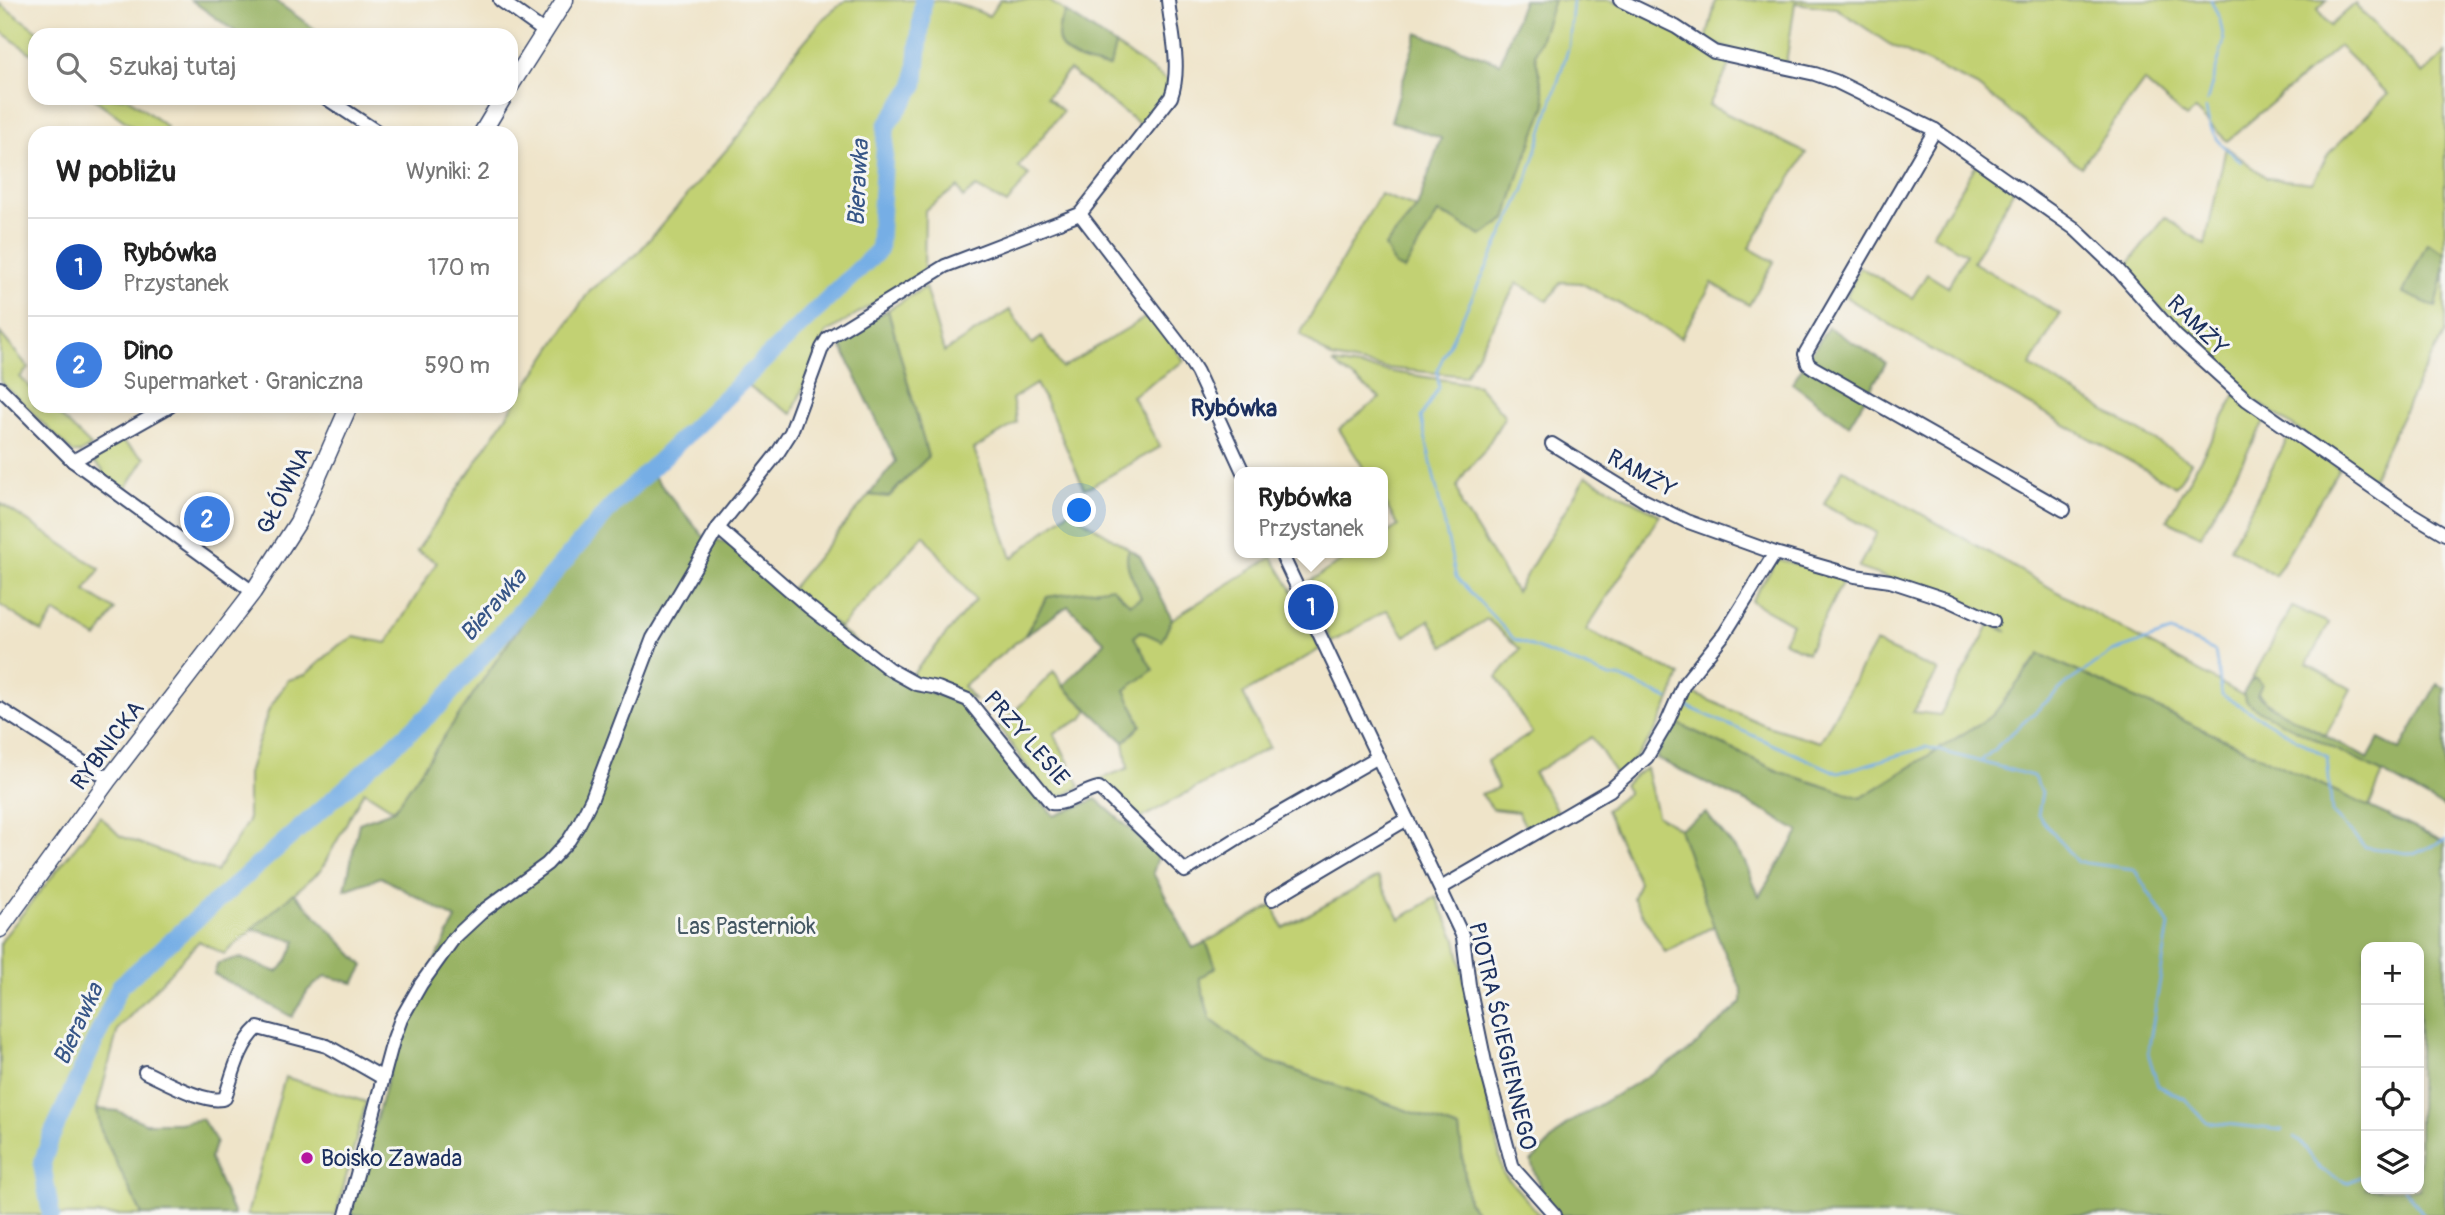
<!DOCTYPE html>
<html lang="pl">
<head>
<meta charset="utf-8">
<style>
  :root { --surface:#fff; --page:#f2f2f2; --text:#222; --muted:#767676; --line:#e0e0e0; --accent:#b5179e }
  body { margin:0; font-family:Pangolin,sans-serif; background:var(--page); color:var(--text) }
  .controls { position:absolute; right:21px; bottom:21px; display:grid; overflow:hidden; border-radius:14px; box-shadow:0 4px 10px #0003 }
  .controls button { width:63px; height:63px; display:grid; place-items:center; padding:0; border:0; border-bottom:2px solid var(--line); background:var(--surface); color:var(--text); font:35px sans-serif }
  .you { position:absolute; left:1080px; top:511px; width:24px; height:24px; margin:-18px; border:5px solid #fff; border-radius:50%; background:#1a73e8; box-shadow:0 0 0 10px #1a73e833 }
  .badge { display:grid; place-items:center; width:46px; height:46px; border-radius:50%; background:var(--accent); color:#fff; font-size:23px; font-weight:700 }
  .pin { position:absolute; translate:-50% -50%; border:4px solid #fff; box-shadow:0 2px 7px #0006 }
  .popup { position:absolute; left:1234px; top:467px; width:154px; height:91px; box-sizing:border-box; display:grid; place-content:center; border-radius:14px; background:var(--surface); filter:drop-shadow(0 2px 5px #0005); font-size:23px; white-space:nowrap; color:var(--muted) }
  .popup b { font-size:26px; color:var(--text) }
  .popup::after { content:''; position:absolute; left:50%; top:100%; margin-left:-14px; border:14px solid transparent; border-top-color:var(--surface) }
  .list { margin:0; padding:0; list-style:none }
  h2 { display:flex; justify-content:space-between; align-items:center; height:91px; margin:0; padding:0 28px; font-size:30px }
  h2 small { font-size:23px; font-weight:400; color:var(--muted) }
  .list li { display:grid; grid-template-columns:46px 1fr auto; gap:21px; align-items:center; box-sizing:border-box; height:98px; padding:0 28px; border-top:2px solid var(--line) }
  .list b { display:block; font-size:26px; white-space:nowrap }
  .list p { margin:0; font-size:23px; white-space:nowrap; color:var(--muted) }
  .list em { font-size:23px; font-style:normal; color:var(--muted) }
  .icon { flex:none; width:38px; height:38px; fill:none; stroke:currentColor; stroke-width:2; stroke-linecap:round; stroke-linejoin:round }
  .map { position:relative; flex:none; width:2445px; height:1215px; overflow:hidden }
  .search { position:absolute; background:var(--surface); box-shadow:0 4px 10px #0003; left:28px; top:28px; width:490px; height:77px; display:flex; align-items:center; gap:18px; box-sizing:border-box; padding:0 24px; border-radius:21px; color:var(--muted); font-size:26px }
  .panel { position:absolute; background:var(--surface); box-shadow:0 4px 10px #0003; left:28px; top:126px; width:490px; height:287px; border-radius:21px }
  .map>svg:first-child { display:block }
  .green { fill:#c2d173; stroke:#6e8068; stroke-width:2 }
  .forest { fill:#99b365; stroke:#5a7162; stroke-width:2; fill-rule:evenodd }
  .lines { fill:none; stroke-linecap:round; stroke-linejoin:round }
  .stream { stroke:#76aee5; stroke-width:2.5 }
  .river { stroke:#76aee5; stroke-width:18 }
  .minor-casing { stroke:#3b4a6e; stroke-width:16 }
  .major-casing { stroke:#3b4a6e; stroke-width:19 }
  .minor { stroke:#fff; stroke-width:12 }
  .major { stroke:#fff; stroke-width:16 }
  .poi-dot { fill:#b5179e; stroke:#f6f6f2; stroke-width:2.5 }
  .labels { text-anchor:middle; stroke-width:6; stroke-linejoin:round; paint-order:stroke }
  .street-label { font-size:23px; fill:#1b2f5e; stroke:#f6f6f2 }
  .park-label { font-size:23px; fill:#455863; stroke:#f6f6f2 }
  .poi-label { font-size:23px; fill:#1b2f5e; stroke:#f6f6f2; text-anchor:start }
  .water-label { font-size:24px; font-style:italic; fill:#365586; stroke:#f6f6f2 }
  .neighbourhood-label { font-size:24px; font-weight:bold; fill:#1b2f5e; stroke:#f6f6f2 }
</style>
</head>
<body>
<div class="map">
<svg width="2445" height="1215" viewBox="0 0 2445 1215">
  <rect width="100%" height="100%" fill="#f6f6f2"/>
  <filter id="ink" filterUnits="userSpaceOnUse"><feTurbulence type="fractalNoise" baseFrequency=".0143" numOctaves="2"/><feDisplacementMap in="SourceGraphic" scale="14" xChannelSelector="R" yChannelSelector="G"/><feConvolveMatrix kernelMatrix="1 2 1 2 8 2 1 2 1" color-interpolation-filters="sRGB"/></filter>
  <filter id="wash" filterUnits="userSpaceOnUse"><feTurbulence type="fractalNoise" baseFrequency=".00686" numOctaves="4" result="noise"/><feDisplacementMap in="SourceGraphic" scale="28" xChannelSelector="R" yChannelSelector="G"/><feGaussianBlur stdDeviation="1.57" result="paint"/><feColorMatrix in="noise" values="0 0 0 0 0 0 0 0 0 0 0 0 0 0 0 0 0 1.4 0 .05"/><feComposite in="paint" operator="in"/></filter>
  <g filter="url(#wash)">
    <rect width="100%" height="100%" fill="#efe4c9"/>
    <!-- green -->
    <g class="green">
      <path d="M846,0H922L920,14L926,0C952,0 966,6 989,16L1000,0H1048L1066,12L1059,24L1109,67L1115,45L1171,83L1147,122L1141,125L1069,70L1047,97L1063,111L1018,167L1029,175L1007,204L976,187L963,198L958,187L925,210L924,272L826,333L792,414L744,384L883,251L889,190L875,205L874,247L583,534L530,591L552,579L394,810L364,791L321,870L224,954L199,941L118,1029L97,1109L101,1131L142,1215H0V944L4,937L100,816L120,836L216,872L248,821V773L269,709L288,680L305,675L339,645L354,637L387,643L437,562L417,551L590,290L636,255L746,127L791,57L824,18Z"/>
      <path d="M1554,0H1610L1636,10L1731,63L1709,105L1806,153L1749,248L1774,262L1749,305L1712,283L1681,338L1581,283L1561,282L1548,301L1517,283L1465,376L1386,368L1332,358L1300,334L1380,194L1417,208L1385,246L1403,270L1438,213L1451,218L1481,236L1506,219L1519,175L1546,104L1535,55Z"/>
      <path d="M1716,0H2327L2317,10L2330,26L2355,4L2423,74L2445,53V253L2427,244L2425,249L2436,307L2445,266V333L2422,374L2372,479L2250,397L2123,271L2165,217L2205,245L2226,147L2267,178L2312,183L2329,153L2388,94L2339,46L2227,141L2195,110L2186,118L2144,81L2081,167L1977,86L1889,44L1836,8L1795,3L1786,64L1737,52L1706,41Z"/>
      <path d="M0,4L43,35H35V56L0,31Z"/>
      <path d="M93,98H128L167,127L162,133H141Z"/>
      <path d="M1977,164L2014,190L1973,262L2060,314L2030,366L2191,462L2176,487L1925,346L1846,297L1860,267L1912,298L1927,274L1948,287L1966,254L1932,234Z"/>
      <path d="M925,287L944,352L1010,310L1032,344L1042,337L1062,368L1151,314L1184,361L1132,396L1160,447L1091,486L1084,488L1047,404L1036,384L1012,399L1017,423L974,449L1012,558L1069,511L1129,549C1123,566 1135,582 1142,598L1130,605L1047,597L1025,635L963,686L974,699L910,677L975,600L924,535L840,628L791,589L869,495L889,497L928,457L888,310Z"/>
      <path d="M0,333L29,368L20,377L35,392V406H50L91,446L80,453H73L0,381Z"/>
      <path d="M1333,363L1478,385L1505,416L1483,453L1466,471L1457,487L1462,506L1516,592L1586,476L1660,515L1586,630L1680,675C1662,721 1654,742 1617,776L1592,737L1534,773L1558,812L1528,831L1518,812L1493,809L1481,794L1498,788L1487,761L1532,733L1497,677L1520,649L1487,619L1444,646L1429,620L1405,636L1387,610L1332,642L1303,585L1355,553H1383V536L1398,526L1383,500V472H1366L1339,429L1380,398Z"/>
      <path d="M2236,394L2267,417L2201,536L2167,520Z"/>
      <path d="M2290,434L2339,468L2275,576L2230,548Z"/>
      <path d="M120,440L145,458L123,493L100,474L103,470L89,458Z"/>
      <path d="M1843,469L2103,618L2383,773L2369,807L2040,654L1993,715L1861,798L1780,772L1673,721L1686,690L1767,726L1820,742L1875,643L1938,671L1913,712L1940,715L1990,624L2008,632L1978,609L1858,568L1877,533L1824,504Z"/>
      <path d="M0,503L100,569L85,591L115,610L97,638L55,612L42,632L0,605Z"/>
      <path d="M1272,557L1293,592L1320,649L1243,694L1269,747L1138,820L1098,780L1128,768L1124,742L1141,725L1125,690L1133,637L1140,631L1162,640L1172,619Z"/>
      <path d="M1778,559L1845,577L1807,653L1783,641L1792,624L1751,601Z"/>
      <path d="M2292,607L2329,623L2307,664L2351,689L2326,735C2298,720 2266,710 2250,682Z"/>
      <path d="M1054,671L1063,686L1088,710L1082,719L1054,733L1080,786L1067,794L1056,798L1043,789L999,727Z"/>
      <path d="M1646,768L1657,815L1679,829L1714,926L1665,952L1633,898L1639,882L1606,810L1628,793L1623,785Z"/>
      <path d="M1378,877L1400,919L1436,897L1456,939L1503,1173L1540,1215H1479L1468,1201L1459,1129L1265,1060L1210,1019L1199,978L1216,967L1206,942L1273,905L1283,928Z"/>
      <path d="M285,1077L366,1102L336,1215H247Z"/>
    </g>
    <!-- forest -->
    <g class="forest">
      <path d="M191,0H274L323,35H240Z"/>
      <path d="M1523,0H1554L1535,55L1546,104L1519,175L1506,219L1481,236L1451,218L1438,213L1404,270L1395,266L1385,246L1417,208L1441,138L1391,121L1417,33L1500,63Z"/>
      <path d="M1066,12L1115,45L1110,67C1077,63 1042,51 1066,12Z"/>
      <path d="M2427,243L2445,253V266L2436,307L2403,293Z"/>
      <path d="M888,310L928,457L888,497L869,495L896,461L837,337Z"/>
      <path d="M1828,327L1886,363L1849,425L1792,383Z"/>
      <path d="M651,473L703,536L734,545L911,686L959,702L1054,816L1096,799L1159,854L1153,873L1193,948L1206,942L1216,967L1199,978L1210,1019L1265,1060L1459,1129L1468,1201L1479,1215H350L402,1025L456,919L381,877L345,890L359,823L394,810L552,579Z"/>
      <path d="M1129,549L1140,556L1172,619L1162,641L1140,631L1134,637L1153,670L1125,690L1141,725L1124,742L1063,686L1105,642L1068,606L1025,635L1047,597L1112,587L1130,604L1141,598C1136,582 1122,566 1129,549Z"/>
      <path d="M2040,654L2445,842V1215H1556L1548,1209L1531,1162L1567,1124L1688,1052L1742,1002V991L1717,935L1679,829L1706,813L1744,860L1759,896L1799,832L1766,812L1656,758L1673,721L1780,772L1861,798L1993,715ZM2366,947H2419V1189H2366Z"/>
      <path d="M2255,678L2262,684L2257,695L2269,705L2368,759L2379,739L2400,750L2437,684L2445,688V808L2383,773L2261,712L2246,701L2243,694L2250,682Z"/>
      <path d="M294,893L364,966L354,983L326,976L308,990L292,1017L214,974L218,963L241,958L277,972L287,962L296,941L252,929Z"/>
      <path d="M97,1109L118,1111L145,1123H179L202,1119L216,1141L210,1159L234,1215H142L101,1131Z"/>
    </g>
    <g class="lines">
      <!-- stream -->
      <g class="stream">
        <path d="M1573,0L1569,46L1524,190L1437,370L1439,387L1421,417L1456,577L1514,639L1610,677L1622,678L1668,699"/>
        <path d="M2207,101L2224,41L2220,20L2211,0"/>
        <path d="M2206,109C2210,138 2221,143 2241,162"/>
        <path d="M1684,705L1838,773L1926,747L2033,776L2042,792L2038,815L2077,862L2134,869L2169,925L2148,1053L2158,1086L2185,1099L2206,1122L2282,1130"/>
        <path d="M1980,762L2067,683L2114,651L2171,632L2215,651L2222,695L2327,757L2332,813L2365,847L2414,854L2445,840"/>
        <path d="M2294,1137L2300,1141L2320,1169L2347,1183L2366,1174"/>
        <path d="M2404,1189L2424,1215"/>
      </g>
      <!-- river -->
      <path class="river" d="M51,1215L42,1164L51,1137L120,986L438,707L612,506L879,250L886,126L915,85L923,0"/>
    </g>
  </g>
  <g filter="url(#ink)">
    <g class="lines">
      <defs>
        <g id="minor">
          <path d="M500,0L545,32"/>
          <path d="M1620,0L1676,27L1714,52L1815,74L1835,81L1935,130L2074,228L2118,270L2176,336L2247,400L2405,510L2445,534"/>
          <path d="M326,98L379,133"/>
          <path d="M1935,130L1805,354L1808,364L1814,368L2064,510"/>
          <path d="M1080,214L1181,346L1197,372L1243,472"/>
          <path d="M0,388L73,461L253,592"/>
          <path d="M1552,444L1645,501L1686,521L1775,553L1855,576L1890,581L1948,600L1993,621"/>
          <path d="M73,461L170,406"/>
          <path d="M718,528L809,607L889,669L916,684L938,688L968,700L1051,803C1069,805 1082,791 1099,788L1185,871L1249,831L1378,757"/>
          <path d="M1281,553L1463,937L1469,985L1486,1067L1513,1168L1555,1215"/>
          <path d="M0,709L109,779"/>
          <path d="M1441,888L1610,790L1647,757L1666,725L1684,684L1725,633L1775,553"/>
          <path d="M1272,899L1407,819"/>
          <path d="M145,1072C163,1080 208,1106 225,1098C233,1074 239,1045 258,1028L327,1046L383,1078"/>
          <path d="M346,1215L393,1041L401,1019L421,984L454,938L483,911L547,864L569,840L579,824L592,798L653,638L718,528L777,454L791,432L822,348L828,338L945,266L1080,214L1171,97C1182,67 1171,31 1168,0"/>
        </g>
        <g id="major">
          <path d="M511,85L565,0"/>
          <path d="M482,133L503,98"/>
          <path d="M0,929L109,779L253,592L298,522L349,406"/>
        </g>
      </defs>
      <!-- minor casing -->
      <use href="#minor" class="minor-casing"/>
      <!-- major casing -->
      <use href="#major" class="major-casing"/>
      <!-- minor -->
      <use href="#minor" class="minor"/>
      <!-- major -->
      <use href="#major" class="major"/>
    </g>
  </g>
  <!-- markers -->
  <circle class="poi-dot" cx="307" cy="1158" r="7"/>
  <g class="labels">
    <!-- street labels -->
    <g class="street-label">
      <text transform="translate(2198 325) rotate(45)" y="8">RAMŻY</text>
      <text transform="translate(1642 473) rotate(29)" y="8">RAMŻY</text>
      <text transform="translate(284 490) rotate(-63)" y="8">GŁÓWNA</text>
      <text transform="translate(1027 738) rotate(49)" y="8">PRZY LESIE</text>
      <text transform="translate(107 745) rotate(-53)" y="8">RYBNICKA</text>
      <text transform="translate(1503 1036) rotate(77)" y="8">PIOTRA ŚCIEGIENNEGO</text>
    </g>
    <!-- park labels -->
    <g class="park-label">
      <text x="746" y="934">Las Pasterniok</text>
    </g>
    <!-- poi labels -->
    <g class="poi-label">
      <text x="321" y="1166">Boisko Zawada</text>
    </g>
    <!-- water labels -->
    <g class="water-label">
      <text transform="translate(858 183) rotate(-87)" y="8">Bierawka</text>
      <text transform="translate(493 605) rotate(-49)" y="8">Bierawka</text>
      <text transform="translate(78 1024) rotate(-65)" y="8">Bierawka</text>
    </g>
    <!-- neighbourhood labels -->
    <g class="neighbourhood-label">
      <text x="1234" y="416">Rybówka</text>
    </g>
  </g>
</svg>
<div class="controls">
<button>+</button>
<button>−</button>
<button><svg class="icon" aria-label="locate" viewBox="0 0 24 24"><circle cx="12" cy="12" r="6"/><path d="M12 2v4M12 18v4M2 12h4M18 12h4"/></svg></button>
<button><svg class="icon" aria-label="layers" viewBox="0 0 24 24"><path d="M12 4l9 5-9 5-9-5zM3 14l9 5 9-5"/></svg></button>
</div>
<div class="you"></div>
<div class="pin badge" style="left:1311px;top:607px;background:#1a4fb4">1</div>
<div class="popup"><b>Rybówka</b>Przystanek</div>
<div class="pin badge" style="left:207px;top:519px;background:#3f7fe0">2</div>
<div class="search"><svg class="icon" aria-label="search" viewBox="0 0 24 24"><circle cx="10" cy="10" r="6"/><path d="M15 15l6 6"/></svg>Szukaj tutaj</div>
<section class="panel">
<h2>W pobliżu<small>Wyniki: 2</small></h2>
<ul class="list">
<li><span class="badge" style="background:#1a4fb4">1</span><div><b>Rybówka</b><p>Przystanek</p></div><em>170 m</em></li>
<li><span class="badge" style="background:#3f7fe0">2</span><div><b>Dino</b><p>Supermarket · Graniczna</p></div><em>590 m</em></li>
</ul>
</section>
</div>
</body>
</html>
